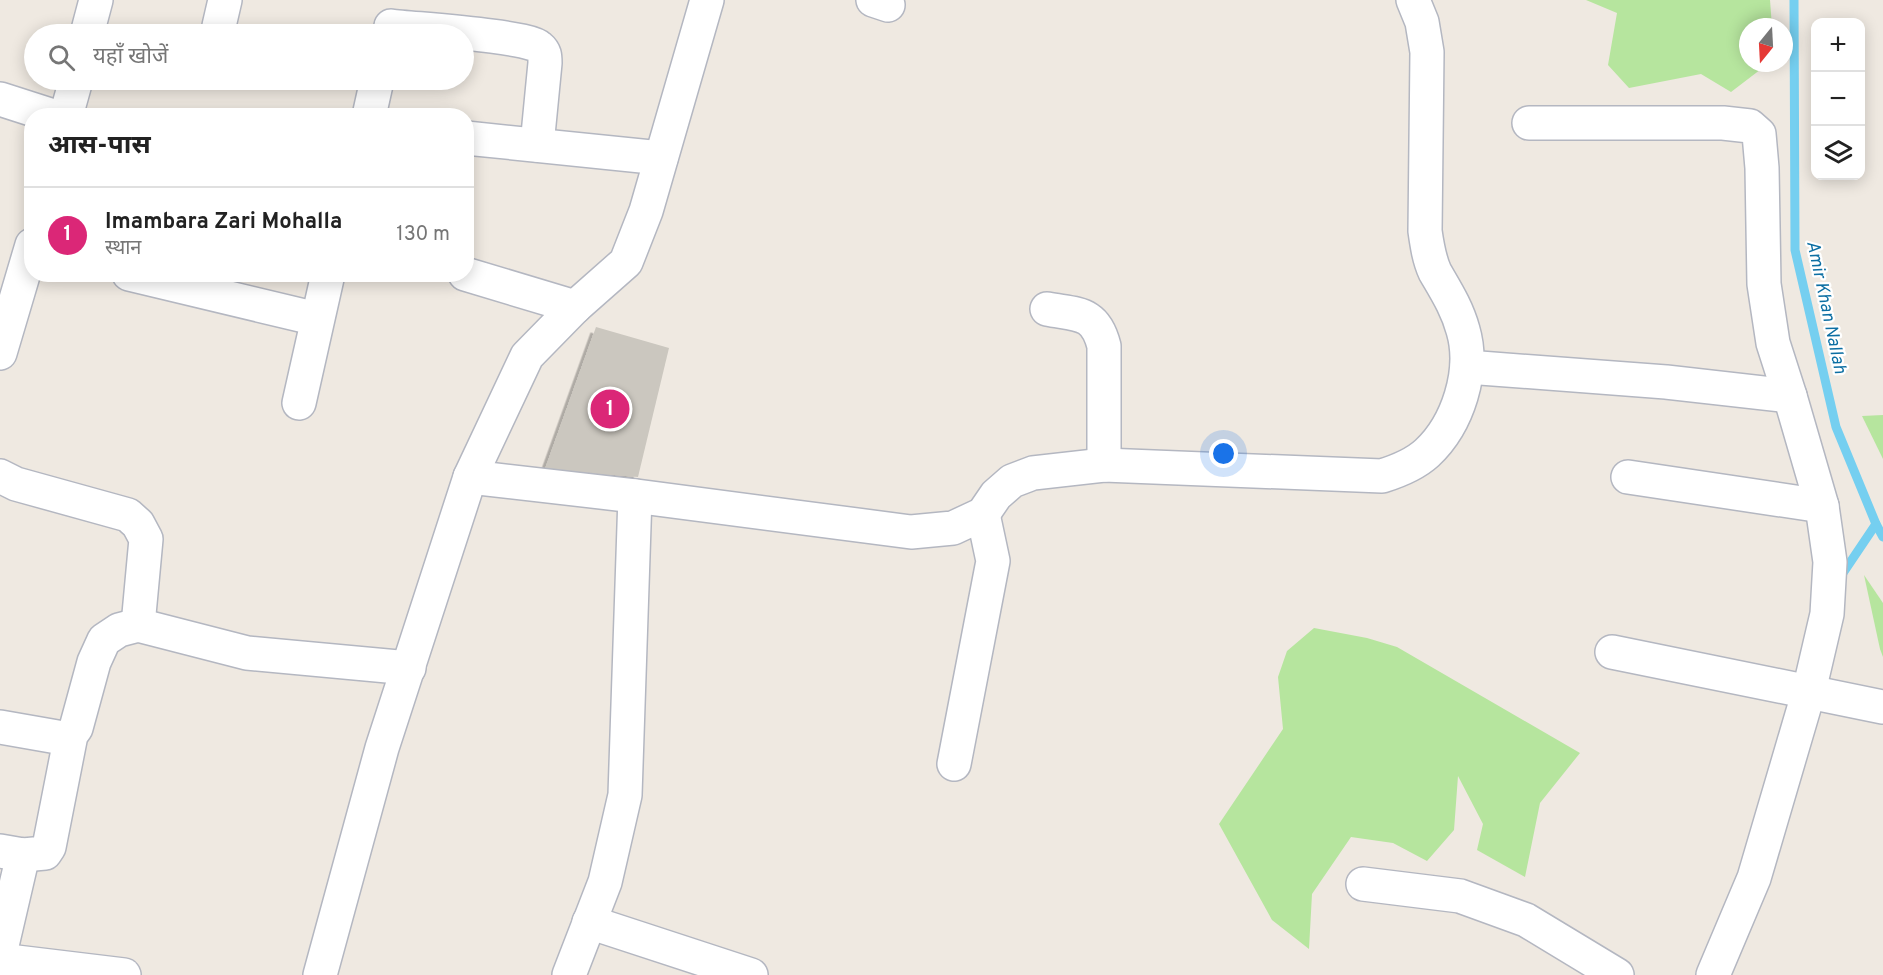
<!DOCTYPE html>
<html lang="hi">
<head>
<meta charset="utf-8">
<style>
  :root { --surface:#fff; --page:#f2f2f2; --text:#222; --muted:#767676; --line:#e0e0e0; --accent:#db2777 }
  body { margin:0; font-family:Overpass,"Noto Sans Devanagari",sans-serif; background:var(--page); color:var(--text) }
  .controls { position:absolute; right:18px; top:18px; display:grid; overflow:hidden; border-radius:12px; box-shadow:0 3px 15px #0003 }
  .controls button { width:54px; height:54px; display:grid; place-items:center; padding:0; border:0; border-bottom:2px solid var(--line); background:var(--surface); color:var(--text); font:30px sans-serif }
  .compass { position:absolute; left:1739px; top:18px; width:54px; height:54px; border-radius:50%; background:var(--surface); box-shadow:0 3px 15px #0003; rotate:198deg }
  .you { position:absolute; left:1224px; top:454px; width:21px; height:21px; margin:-15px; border:4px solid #fff; border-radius:50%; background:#1a73e8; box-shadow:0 0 0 9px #1a73e833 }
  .badge { display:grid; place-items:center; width:39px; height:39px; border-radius:50%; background:var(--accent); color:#fff; font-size:20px; font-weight:700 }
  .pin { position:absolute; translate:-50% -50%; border:3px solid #fff; box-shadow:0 2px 6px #0006 }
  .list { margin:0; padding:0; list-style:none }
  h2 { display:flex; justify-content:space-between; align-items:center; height:78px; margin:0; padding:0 24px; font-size:26px }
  h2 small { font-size:20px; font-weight:400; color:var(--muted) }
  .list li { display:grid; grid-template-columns:39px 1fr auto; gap:18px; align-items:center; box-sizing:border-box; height:96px; padding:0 24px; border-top:2px solid var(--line) }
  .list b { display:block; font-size:22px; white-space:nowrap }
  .list p { margin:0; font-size:20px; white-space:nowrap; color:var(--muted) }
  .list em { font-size:20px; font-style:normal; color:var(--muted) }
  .icon { flex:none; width:33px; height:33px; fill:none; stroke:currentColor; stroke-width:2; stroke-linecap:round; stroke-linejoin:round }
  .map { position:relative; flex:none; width:1883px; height:975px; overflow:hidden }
  .search { position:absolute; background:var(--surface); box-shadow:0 3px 15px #0003; left:24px; top:24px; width:450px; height:66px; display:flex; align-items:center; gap:15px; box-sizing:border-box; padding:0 21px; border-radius:33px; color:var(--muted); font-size:22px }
  .panel { position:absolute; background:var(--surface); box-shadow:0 3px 15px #0003; left:24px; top:108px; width:450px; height:174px; border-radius:24px }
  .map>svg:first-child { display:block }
  .green { fill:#b6e59e }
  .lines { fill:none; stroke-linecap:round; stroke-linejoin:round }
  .stream { stroke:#75cff0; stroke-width:9 }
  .building { fill:#cbc7bf; filter:url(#shadow) }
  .minor-casing { stroke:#b4b7c1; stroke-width:36 }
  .minor { stroke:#fff; stroke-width:33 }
  .labels { text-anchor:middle; stroke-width:4.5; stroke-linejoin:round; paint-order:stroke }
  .water-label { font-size:18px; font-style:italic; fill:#0d6fa3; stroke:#fff }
</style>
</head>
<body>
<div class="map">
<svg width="1883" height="975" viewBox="0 0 1883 975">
  <defs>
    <filter id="shadow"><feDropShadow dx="-5.5" dy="5.5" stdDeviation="0" flood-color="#0004"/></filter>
  </defs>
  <rect width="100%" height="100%" fill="#efe9e1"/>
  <!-- green -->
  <g class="green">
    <path d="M1586,0H1770L1772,27H1748V63H1769L1731,92L1701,74L1629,88L1608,65L1617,13Z"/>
    <path d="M1883,415V459L1862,416Z"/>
    <path d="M1864,575L1883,603V657L1880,649Z"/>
    <path d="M1314,628L1367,638L1397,647L1580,753L1540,803L1525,877L1477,850L1483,824L1458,776L1454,830L1427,861L1393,843L1351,837L1312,894L1309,949L1272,920L1219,824L1283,729L1278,677L1287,651Z"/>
  </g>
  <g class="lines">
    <!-- stream -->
    <g class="stream">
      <path d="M1794,0L1795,250L1836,427L1876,524L1883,537"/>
      <path d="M1843,573L1876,524"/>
    </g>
  </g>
  <!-- building -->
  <path class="building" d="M596,327L669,348L638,477L545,469Z"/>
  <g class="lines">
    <defs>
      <g id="minor">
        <path d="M873,0L888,5"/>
        <path d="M391,26C414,29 528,36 539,47C545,52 545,56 545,63L537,145"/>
        <path d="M87,34L96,0"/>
        <path d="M220,34L219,26L225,0"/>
        <path d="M0,99L53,116"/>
        <path d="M66,116L76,80"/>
        <path d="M369,116L377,80"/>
        <path d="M1529,123H1723L1750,126L1759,134L1762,168L1764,284L1773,343L1790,396L1822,506L1830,562L1827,614L1809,691L1754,878L1713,975"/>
        <path d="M466,138L661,158"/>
        <path d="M129,274L317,319"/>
        <path d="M465,274L575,307"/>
        <path d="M1047,309C1078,315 1095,311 1104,346V465"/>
        <path d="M0,353L32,245"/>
        <path d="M1467,367L1666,382L1790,396"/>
        <path d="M299,403L328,274"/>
        <path d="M0,476L16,484L128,515L138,524L146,539L138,625"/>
        <path d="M470,477L635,496L911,532L953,528L983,514L996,495L1012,481L1033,473L1104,465L1382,476C1398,471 1415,464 1427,453C1458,424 1475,371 1463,330C1457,308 1446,291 1435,272C1429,259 1427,245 1425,231L1427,52L1422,22L1413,0"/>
        <path d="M1628,477L1822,506"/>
        <path d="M1612,652L1883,707"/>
        <path d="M0,727L63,738L71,735"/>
        <path d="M954,764L993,561L983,514"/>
        <path d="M0,851L23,855L45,853L49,847L71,735L76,728L94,662L104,640L119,630L138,625L247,653L409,668"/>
        <path d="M1363,884L1460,896L1526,920L1617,975"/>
        <path d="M589,922L751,975"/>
        <path d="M0,954L23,855"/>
        <path d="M0,960L124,975"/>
        <path d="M320,975L382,748L470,477L527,356L575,307L626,262L646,211L707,0"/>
        <path d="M569,975L605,882L625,795L635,496"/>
      </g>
    </defs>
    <!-- minor casing -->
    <use href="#minor" class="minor-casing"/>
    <!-- minor -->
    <use href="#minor" class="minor"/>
  </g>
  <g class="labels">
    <!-- water labels -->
    <g class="water-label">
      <text transform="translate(1827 307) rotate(78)" y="6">Amir Khan Nallah</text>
    </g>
  </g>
</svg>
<div class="controls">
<button>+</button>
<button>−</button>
<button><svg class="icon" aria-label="layers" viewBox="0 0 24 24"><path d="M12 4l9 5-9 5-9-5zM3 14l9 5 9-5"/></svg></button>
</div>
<svg class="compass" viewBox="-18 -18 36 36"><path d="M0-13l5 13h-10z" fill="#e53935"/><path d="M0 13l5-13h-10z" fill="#767676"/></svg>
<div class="you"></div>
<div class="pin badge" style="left:610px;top:409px">1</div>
<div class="search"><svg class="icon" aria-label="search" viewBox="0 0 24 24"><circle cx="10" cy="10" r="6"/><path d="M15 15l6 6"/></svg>यहाँ खोजें</div>
<section class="panel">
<h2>आस-पास<small></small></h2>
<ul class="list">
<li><span class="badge">1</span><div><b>Imambara Zari Mohalla</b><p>स्थान</p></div><em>130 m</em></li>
</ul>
</section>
</div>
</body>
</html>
